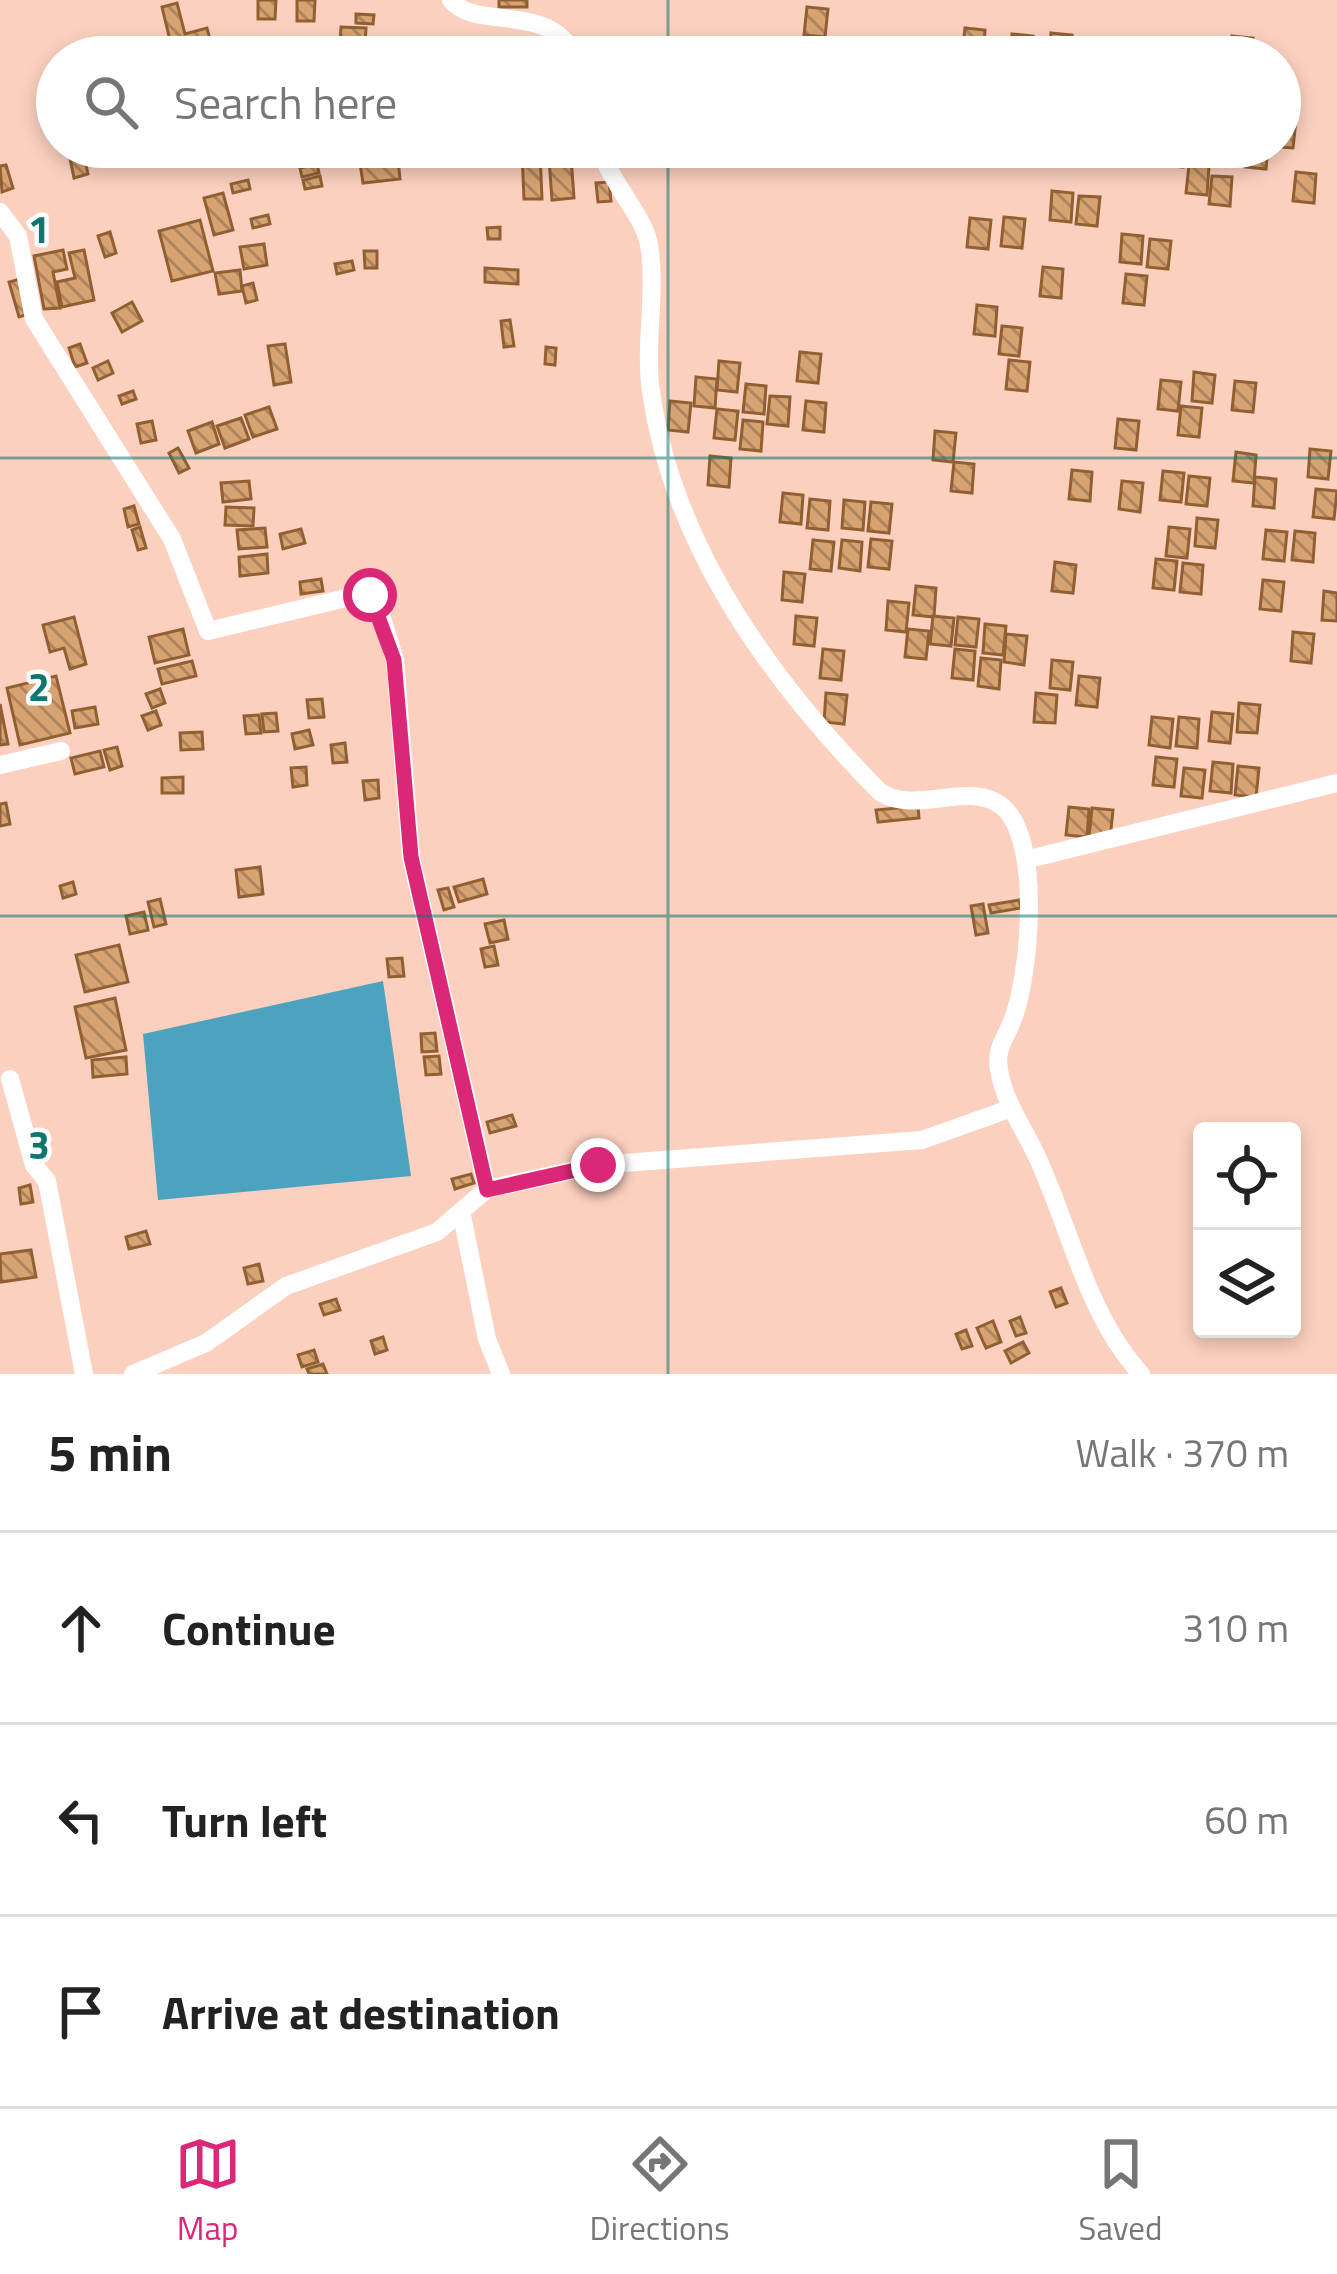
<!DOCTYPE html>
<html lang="en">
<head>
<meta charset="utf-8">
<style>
  :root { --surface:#fff; --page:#f6f6f6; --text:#222; --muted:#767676; --line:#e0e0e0; --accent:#db2777 }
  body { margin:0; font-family:"Titillium Web",sans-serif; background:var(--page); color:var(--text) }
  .controls { position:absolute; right:36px; bottom:36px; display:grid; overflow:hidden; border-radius:12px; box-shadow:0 6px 18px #0003 }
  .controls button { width:108px; height:108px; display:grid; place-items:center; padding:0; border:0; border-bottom:3px solid var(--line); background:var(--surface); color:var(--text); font:60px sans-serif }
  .stop { position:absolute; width:36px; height:36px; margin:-27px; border:9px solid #db2777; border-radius:50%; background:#fff }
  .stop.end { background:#db2777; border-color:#fff; box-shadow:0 3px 12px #0008 }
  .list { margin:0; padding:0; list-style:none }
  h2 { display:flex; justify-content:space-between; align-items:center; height:156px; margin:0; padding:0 48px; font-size:51px }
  h2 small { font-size:39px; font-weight:400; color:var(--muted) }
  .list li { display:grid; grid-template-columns:78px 1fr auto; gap:36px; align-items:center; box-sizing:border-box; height:192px; padding:0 48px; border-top:3px solid var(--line) }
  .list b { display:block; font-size:45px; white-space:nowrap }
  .list em { font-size:39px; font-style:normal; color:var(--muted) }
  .icon { flex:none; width:66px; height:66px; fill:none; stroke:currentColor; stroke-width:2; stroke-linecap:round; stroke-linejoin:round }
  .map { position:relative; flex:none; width:1337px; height:1374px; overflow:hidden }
  .search { position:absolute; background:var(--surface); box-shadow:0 6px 18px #0003; left:36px; right:36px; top:36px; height:132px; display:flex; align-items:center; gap:30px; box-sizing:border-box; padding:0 42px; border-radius:66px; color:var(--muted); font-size:45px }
  .sheet { height:732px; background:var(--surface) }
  nav { display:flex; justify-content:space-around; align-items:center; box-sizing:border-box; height:168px; border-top:3px solid var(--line); background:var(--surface); font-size:33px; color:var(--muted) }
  nav a { display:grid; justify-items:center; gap:6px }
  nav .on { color:var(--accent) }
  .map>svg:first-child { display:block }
  .water { fill:#4ba3c0 }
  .building { fill:url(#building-back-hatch); stroke:#916032; stroke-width:3 }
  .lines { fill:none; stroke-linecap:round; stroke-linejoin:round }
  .minor { stroke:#fff; stroke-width:18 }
  .route { stroke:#db2777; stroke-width:15 }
  .grid { fill:none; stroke:#0f766e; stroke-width:3; stroke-opacity:0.55 }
  .grid-label { font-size:39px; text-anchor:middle; font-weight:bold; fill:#0f766e; stroke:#fcfcfc; stroke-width:9; stroke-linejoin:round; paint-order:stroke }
</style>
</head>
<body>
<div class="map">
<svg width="1337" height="1374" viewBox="0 0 1337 1374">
  <defs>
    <pattern id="building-back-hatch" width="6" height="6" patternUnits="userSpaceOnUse" patternTransform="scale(3)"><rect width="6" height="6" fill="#d8a373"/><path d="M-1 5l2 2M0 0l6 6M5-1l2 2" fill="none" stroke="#b0845d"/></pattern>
  </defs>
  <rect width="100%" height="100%" fill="#fbd0bf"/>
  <!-- water -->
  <path class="water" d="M383,981L411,1176L158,1200L143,1034Z"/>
  <!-- building -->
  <g class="building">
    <path d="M258,0H276L275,19H258Z"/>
    <path d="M297,0H315L314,21H297Z"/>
    <rect x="499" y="0" width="28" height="7"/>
    <path d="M177,3L185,34L207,28L212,47L174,57L162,7Z"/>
    <path d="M807,7L828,9L825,37L804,35Z"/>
    <path d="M356,14L374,15L373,24L356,23Z"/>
    <path d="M341,27L366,28L365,44L340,42Z"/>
    <path d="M965,28L985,30L983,57L962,56Z"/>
    <path d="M1051,33L1072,35L1070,57H1049Z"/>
    <path d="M1012,34L1033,36L1031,57H1010Z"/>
    <path d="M1232,36L1253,38L1251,57H1230Z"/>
    <path d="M334,41V51L314,52V43Z"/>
    <path d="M1154,47L1174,49V57H1153Z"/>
    <path d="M1280,118L1296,120L1293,148L1280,147Z"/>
    <path d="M82,147L88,174L74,178L68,149Z"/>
    <path d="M312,147L314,162L300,164L298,148Z"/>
    <path d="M1164,147H1185L1183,167L1162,165Z"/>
    <path d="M1247,147H1268L1266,169L1245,167Z"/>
    <path d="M522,153H540L542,199H524Z"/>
    <path d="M571,157L574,198L552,200L549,159Z"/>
    <path d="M398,159L400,179L363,183L360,163Z"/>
    <path d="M317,164L319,173L302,177L300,168Z"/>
    <path d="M6,165L13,188L2,192L0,166Z"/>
    <path d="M1189,165L1209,166L1207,195L1186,193Z"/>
    <path d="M1296,172L1316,174L1314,203L1293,201Z"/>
    <path d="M320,176L322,186L305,189L303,180Z"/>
    <path d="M1212,176L1232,177L1230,206L1209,204Z"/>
    <path d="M248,180L250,189L233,193L231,184Z"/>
    <path d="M609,182L611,201L598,202L596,183Z"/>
    <path d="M1052,191L1073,193L1071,222L1050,220Z"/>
    <path d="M223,193L233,230L214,235L204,198Z"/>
    <path d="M1079,196L1100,197L1097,226L1076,224Z"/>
    <path d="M268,215L270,224L253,228L251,219Z"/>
    <path d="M1004,217L1025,219L1022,248L1001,246Z"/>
    <path d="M970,218L991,220L988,249L967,247Z"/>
    <path d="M200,220L213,271L172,281L159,231Z"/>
    <path d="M500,227V239H488L487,228Z"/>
    <path d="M110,232L116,253L105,257L98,236Z"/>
    <path d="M1122,234L1143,236L1141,264L1120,262Z"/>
    <path d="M1150,239L1171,241L1168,269L1147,267Z"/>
    <path d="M264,244L267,265L244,269L240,247Z"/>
    <path d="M63,250L67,269L53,272L60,308L44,309L34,256Z"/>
    <path d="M84,250L94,300L62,307L57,282L75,278L69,253Z"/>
    <path d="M364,251H377V268H365Z"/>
    <path d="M352,261L354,270L337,274L335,264Z"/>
    <path d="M1043,267L1063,269L1061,298L1040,296Z"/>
    <path d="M485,268L518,270V284L485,282Z"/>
    <path d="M240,270L242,291L219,294L215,273Z"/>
    <path d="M1126,274L1147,276L1144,305L1123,303Z"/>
    <path d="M20,279L29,314L19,317L9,282Z"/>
    <path d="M253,283L257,300L246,303L242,286Z"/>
    <path d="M132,302L142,321L122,332L112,313Z"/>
    <path d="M977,305L997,307L995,336L974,334Z"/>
    <path d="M510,320L514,346L504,347L501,321Z"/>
    <path d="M1002,326L1022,328L1019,356L999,354Z"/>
    <path d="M80,344L87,363L75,367L69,348Z"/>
    <path d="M285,344L291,382L274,385L268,346Z"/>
    <path d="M546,347L556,348L555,365L545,364Z"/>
    <path d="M800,352L821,354L818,383L797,381Z"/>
    <path d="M1009,360L1030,362L1027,391L1006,389Z"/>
    <path d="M108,361L113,373L98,380L93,368Z"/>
    <path d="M719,361L740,363L737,392L717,390Z"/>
    <path d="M1194,372L1215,375L1212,403L1192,401Z"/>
    <path d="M696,377L717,379L715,408L694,406Z"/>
    <path d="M1161,380L1181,382L1178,411L1158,409Z"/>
    <path d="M1235,381L1256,383L1253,412L1232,410Z"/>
    <path d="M746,384L766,386L764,414L743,412Z"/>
    <path d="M133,391L136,399L122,404L119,396Z"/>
    <path d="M770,396L790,397L788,426L767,424Z"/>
    <path d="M670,401L691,403L688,432L668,430Z"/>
    <path d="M806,401L826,403L824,432L803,430Z"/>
    <path d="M1181,406L1202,408L1199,437L1178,435Z"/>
    <path d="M269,407L277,429L253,437L245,415Z"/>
    <path d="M717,409L738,411L735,440L714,438Z"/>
    <path d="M241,418L249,439L225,448L217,426Z"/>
    <path d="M1118,419L1139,421L1136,450L1115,448Z"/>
    <path d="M743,420L763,422L761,451L740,449Z"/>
    <path d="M152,421L156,440L141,443L137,424Z"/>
    <path d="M212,422L219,444L196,453L188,431Z"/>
    <path d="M935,431L956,433L953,462L933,460Z"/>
    <path d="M178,448L189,468L179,473L169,453Z"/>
    <path d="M1310,449L1331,451L1328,479L1308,477Z"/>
    <path d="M1236,452L1256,455L1254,483L1233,481Z"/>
    <path d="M710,456L731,458L729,487L708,485Z"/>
    <path d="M954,462L974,464L972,493L951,491Z"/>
    <path d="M1072,470L1092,472L1090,501L1069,499Z"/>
    <path d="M1163,471L1184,473L1181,502L1160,500Z"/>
    <path d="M1189,476L1210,478L1207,506L1186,504Z"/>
    <path d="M1255,477L1276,479L1274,508L1253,506Z"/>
    <path d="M249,481L251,499L223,502L221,483Z"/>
    <path d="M1122,481L1143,483L1140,512L1119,509Z"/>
    <path d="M1316,489L1337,491L1334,519L1313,517Z"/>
    <path d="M783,493L803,495L801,524L780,522Z"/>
    <path d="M810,499L830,501L828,530L807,528Z"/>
    <path d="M844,500L865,502L863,530L842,528Z"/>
    <path d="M871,502L892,504L889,533L868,531Z"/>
    <path d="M134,506L139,524L128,527L124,509Z"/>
    <path d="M226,507L254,508L253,526L225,525Z"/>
    <path d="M1197,518L1218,520L1215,548L1195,546Z"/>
    <path d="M140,527L146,548L138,550L132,530Z"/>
    <path d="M1169,527L1190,529L1187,558L1166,556Z"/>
    <path d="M265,528L267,547L239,549L237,530Z"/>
    <path d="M301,529L305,543L283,549L280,534Z"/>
    <path d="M1266,530L1287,532L1284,561L1263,559Z"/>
    <path d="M1295,531L1315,533L1313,562L1292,560Z"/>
    <path d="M871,539L892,541L889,569L868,567Z"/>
    <path d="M813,540L834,542L831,571L810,569Z"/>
    <path d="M842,540L862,542L860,571L839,568Z"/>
    <path d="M267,554L268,573L240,576L239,557Z"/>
    <path d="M1156,559L1177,561L1174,590L1153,588Z"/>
    <path d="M1055,562L1076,565L1073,593L1052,591Z"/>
    <path d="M1183,563L1203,565L1201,594L1180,592Z"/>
    <path d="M784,572L805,574L802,602L782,600Z"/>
    <path d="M321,579L323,591L301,594L300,582Z"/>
    <path d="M1263,580L1284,582L1281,611L1260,609Z"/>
    <path d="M916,586L936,588L934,617L913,615Z"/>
    <path d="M1324,591L1337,593V621L1322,620Z"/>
    <path d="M888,601L909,603L906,632L886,630Z"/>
    <path d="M796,616L817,618L814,646L794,644Z"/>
    <path d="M933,616L954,618L951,646L930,644Z"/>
    <path d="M74,617L86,664L70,669L64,648L50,652L43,625Z"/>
    <path d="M958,617L979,619L976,647L955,645Z"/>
    <path d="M985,624L1006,626L1003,655L983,653Z"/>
    <path d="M183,629L189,655L155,663L149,637Z"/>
    <path d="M908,629L929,631L926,659L905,657Z"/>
    <path d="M1293,632L1314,634L1311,663L1291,661Z"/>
    <path d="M1006,634L1027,636L1024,665L1004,662Z"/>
    <path d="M823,649L844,651L841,680L820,678Z"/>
    <path d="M955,649L975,651L973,680L952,678Z"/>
    <path d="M981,658L1001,660L999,689L978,686Z"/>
    <path d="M1052,660L1073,662L1070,690L1050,688Z"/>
    <path d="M192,661L196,676L162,684L158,669Z"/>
    <path d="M56,676L70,733L20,745L7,688Z"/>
    <path d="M1079,676L1100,678L1097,707L1076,705Z"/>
    <path d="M160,689L165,703L152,708L146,694Z"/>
    <path d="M826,693L847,695L844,724L824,722Z"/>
    <path d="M1036,693L1057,695L1055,723L1034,722Z"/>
    <path d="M322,699L324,717L309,718L307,700Z"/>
    <path d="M1239,703L1260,705L1257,733L1237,732Z"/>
    <path d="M0,704L8,744L0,745Z"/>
    <path d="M95,707L98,724L75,728L72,711Z"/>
    <path d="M156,711L161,725L148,730L142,716Z"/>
    <path d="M1212,712L1233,714L1230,743L1209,741Z"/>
    <path d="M276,713L278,731L264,732L262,714Z"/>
    <path d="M259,715L261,733L246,734L244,716Z"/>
    <path d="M1152,717L1173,719L1170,748L1149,745Z"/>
    <path d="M1179,717L1199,719L1197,748L1176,746Z"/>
    <path d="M309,730L313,745L295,749L292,734Z"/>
    <path d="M202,732L203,749L181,750L180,733Z"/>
    <path d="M345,743L347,762L333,763L331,745Z"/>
    <path d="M117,747L122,766L110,770L104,750Z"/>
    <path d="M100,751L104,767L75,774L71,758Z"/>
    <path d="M1156,757L1177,759L1174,787L1153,785Z"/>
    <path d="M1213,762L1233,764L1231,793L1210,791Z"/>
    <path d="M1238,766L1259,768L1256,797L1235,795Z"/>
    <path d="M306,767L307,785L293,787L291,768Z"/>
    <path d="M1184,768L1205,770L1202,798L1181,796Z"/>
    <path d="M183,777V793H162V778Z"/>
    <path d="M378,780L379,798L365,800L363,781Z"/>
    <path d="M6,803L10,824L0,826V804Z"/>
    <path d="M918,806L919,818L878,822L876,810Z"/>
    <path d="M1069,807L1089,809L1087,837L1066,835Z"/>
    <path d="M1092,808L1113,810L1110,839L1089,837Z"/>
    <path d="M260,867L263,894L239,897L236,870Z"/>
    <path d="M483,879L487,894L459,902L454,887Z"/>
    <path d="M73,882L76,894L63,898L60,886Z"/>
    <path d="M448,888L454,907L444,910L438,890Z"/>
    <path d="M160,899L166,924L154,927L148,902Z"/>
    <path d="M1019,900L1021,908L991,913L989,905Z"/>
    <path d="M983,904L988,933L976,935L971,906Z"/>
    <path d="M144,912L148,930L130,934L126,916Z"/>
    <path d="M504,920L508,939L490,943L485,924Z"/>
    <path d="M119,945L128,982L85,992L76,955Z"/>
    <path d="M494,946L498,965L485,967L481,949Z"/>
    <path d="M402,958L404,976L389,977L387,959Z"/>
    <path d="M115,998L126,1050L86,1058L75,1007Z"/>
    <path d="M435,1033L437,1051L422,1052L421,1034Z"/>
    <path d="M439,1056L441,1074L426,1075L424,1057Z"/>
    <path d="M126,1057L127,1074L93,1077L92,1060Z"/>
    <path d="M512,1115L516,1126L490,1133L487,1122Z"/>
    <path d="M471,1174L474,1183L455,1189L452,1179Z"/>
    <path d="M30,1185L33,1202L21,1204L19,1188Z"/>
    <path d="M146,1231L150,1244L129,1249L126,1237Z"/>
    <path d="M31,1250L36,1277L1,1282L0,1254Z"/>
    <path d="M259,1264L263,1281L248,1284L244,1268Z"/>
    <path d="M1061,1288L1067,1303L1056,1307L1050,1292Z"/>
    <path d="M336,1299L340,1310L324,1315L320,1304Z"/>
    <path d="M1020,1317L1026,1333L1016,1336L1010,1321Z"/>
    <path d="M993,1321L1001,1342L986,1348L977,1328Z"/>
    <path d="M966,1330L972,1346L962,1349L956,1334Z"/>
    <path d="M383,1337L387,1350L375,1354L371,1341Z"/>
    <path d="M1023,1342L1029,1353L1011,1363L1005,1351Z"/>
    <path d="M314,1350L318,1362L302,1367L298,1355Z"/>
    <path d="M323,1364L327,1374H309L307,1369Z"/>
  </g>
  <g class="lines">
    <!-- minor -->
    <g class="minor">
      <path d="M451,0C476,32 550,0 575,57"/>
      <path d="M600,147C610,183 645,217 649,245C657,293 644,343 651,392C673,547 772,683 880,792C916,816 971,779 1003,807C1042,842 1030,973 1013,1019C1006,1038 995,1048 999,1070C1005,1105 1025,1129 1039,1161C1071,1232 1088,1316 1141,1374"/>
      <path d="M0,212L18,236L34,319L172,539L208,631L363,594L376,599L395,660L411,857L487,1189"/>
      <path d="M0,765L61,751"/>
      <path d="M1029,859L1337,783"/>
      <path d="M10,1079L34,1165L47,1181L84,1374"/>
      <path d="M462,1216L487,1339L501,1374"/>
      <path d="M133,1374L206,1343L286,1286L437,1232L487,1189L598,1165L922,1140L1009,1109"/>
    </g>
  </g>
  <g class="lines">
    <!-- route -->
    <path class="route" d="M370,595L394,660L411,857L487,1190L598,1165"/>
  </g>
  <!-- grid -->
  <path class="grid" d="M668,0V57M668,147V1374M0,458H1337M0,916H1337"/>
  <g class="grid-label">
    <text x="39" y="243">1</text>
    <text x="39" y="701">2</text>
    <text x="39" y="1159">3</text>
  </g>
</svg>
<div class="controls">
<button><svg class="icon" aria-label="locate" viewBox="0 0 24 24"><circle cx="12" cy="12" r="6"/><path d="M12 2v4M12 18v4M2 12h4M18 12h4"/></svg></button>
<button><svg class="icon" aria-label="layers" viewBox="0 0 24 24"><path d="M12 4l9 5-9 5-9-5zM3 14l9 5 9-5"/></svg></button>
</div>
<div class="stop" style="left:370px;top:595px"></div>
<div class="stop end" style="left:598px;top:1165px"></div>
<div class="search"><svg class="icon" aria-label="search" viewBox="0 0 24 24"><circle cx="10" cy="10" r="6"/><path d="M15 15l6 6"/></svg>Search here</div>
</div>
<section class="sheet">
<h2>5 min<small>Walk · 370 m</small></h2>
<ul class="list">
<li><svg class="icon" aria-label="ahead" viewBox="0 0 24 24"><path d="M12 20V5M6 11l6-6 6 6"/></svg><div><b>Continue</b></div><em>310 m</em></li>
<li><svg class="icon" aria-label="left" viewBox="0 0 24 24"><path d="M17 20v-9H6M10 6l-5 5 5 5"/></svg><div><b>Turn left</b></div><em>60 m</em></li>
<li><svg class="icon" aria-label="arrive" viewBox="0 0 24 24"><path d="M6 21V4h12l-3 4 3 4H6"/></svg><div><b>Arrive at destination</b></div></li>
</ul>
</section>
<nav>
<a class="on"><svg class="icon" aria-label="map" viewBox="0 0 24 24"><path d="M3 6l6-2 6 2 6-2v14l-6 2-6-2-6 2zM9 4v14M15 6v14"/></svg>Map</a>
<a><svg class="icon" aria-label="directions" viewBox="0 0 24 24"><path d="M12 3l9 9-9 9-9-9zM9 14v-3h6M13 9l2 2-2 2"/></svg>Directions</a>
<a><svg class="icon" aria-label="saved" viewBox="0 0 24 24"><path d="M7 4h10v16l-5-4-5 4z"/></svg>Saved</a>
</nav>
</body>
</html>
